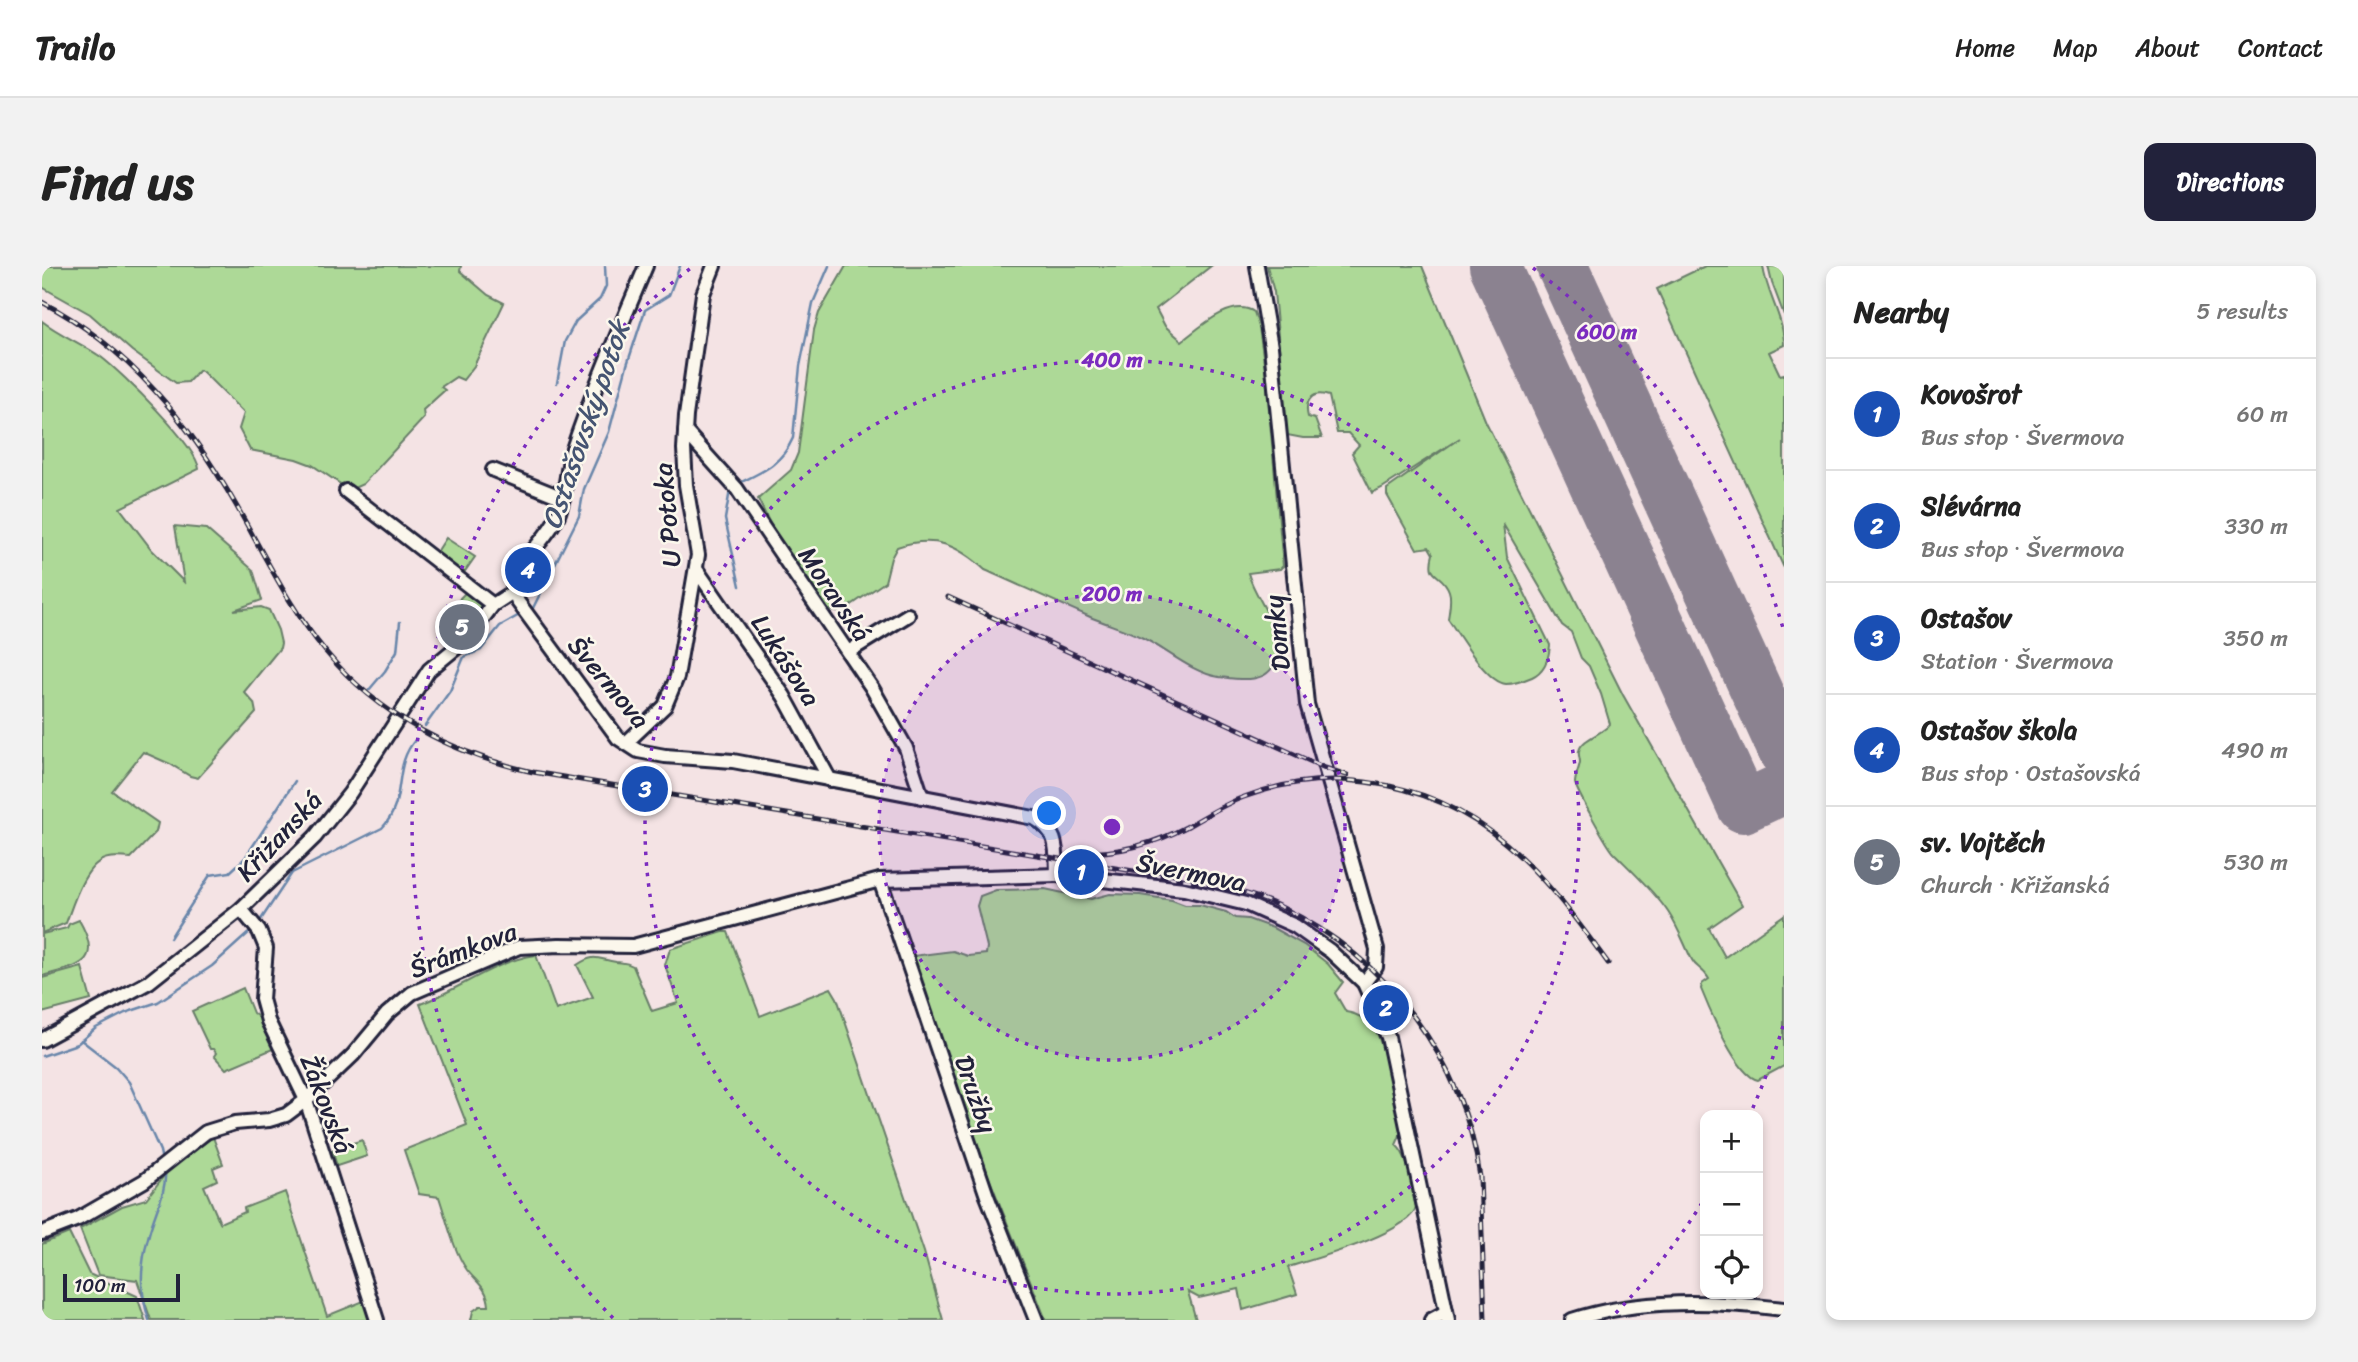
<!DOCTYPE html>
<html lang="en">
<head>
<meta charset="utf-8">
<style>
  :root { --surface:#fff; --page:#f2f2f2; --text:#222; --muted:#767676; --line:#e0e0e0; --accent:#22223b }
  body { margin:0; font-family:Sriracha,sans-serif; background:var(--page); color:var(--text) }
  .controls { position:absolute; right:21px; bottom:21px; display:grid; overflow:hidden; border-radius:14px; box-shadow:0 4px 10px #0003 }
  .controls button { width:63px; height:63px; display:grid; place-items:center; padding:0; border:0; border-bottom:2px solid var(--line); background:var(--surface); color:var(--text); font:35px sans-serif }
  .scale { position:absolute; left:21px; bottom:18px; width:117px; box-sizing:border-box; padding-left:7px; border:4px solid #22223b; border-top:0; font-size:19px; line-height:24px; white-space:nowrap; color:#22223b; -webkit-text-stroke:5px #fbf7ec; paint-order:stroke }
  .you { position:absolute; left:1008px; top:548px; width:24px; height:24px; margin:-18px; border:5px solid #fff; border-radius:50%; background:#1a73e8; box-shadow:0 0 0 10px #1a73e833 }
  .badge { display:grid; place-items:center; width:46px; height:46px; border-radius:50%; background:var(--accent); color:#fff; font-size:23px; font-weight:700 }
  .pin { position:absolute; translate:-50% -50%; border:4px solid #fff; box-shadow:0 2px 7px #0006 }
  .list { margin:0; padding:0; list-style:none }
  h2 { display:flex; justify-content:space-between; align-items:center; height:91px; margin:0; padding:0 28px; font-size:30px }
  h2 small { font-size:23px; font-weight:400; color:var(--muted) }
  .list li { display:grid; grid-template-columns:46px 1fr auto; gap:21px; align-items:center; box-sizing:border-box; height:112px; padding:0 28px; border-top:2px solid var(--line) }
  .list b { display:block; font-size:26px; white-space:nowrap }
  .list p { margin:0; font-size:23px; white-space:nowrap; color:var(--muted) }
  .list em { font-size:23px; font-style:normal; color:var(--muted) }
  .icon { flex:none; width:38px; height:38px; fill:none; stroke:currentColor; stroke-width:2; stroke-linecap:round; stroke-linejoin:round }
  .map { position:relative; flex:none; width:1742px; height:1054px; overflow:hidden; border-radius:14px }
  header { display:flex; align-items:center; gap:42px; box-sizing:border-box; height:98px; padding:0 35px; background:var(--surface); border-bottom:2px solid var(--line) }
  header strong { font-size:33px }
  nav { display:flex; gap:38px; margin-inline-start:auto; font-size:24px }
  .intro { display:flex; align-items:center; justify-content:space-between; box-sizing:border-box; height:168px; padding:0 42px }
  h1 { margin:0; font-size:49px }
  .button { padding:18px 32px; border-radius:14px; background:var(--accent); color:#fff; font-size:24px; font-weight:700 }
  main { display:flex; gap:42px; padding:0 42px }
  aside { flex:1; background:var(--surface); border-radius:14px; box-shadow:0 4px 10px #0003 }
  .map>svg:first-child { display:block }
  .green { fill:#add997; stroke:#687e69; stroke-width:2 }
  .lines { fill:none; stroke-linecap:round; stroke-linejoin:round }
  .stream { stroke:#6986aa; stroke-width:2.5 }
  .runway { stroke:#8b8290; stroke-width:52 }
  .minor-casing { stroke:#22223b; stroke-width:18 }
  .minor { stroke:#fbf7ec; stroke-width:12 }
  .rail-casing { stroke:#22223b; stroke-width:5 }
  .rail { stroke:#fbf7ec; stroke-width:2.5; stroke-dasharray:8; stroke-linecap:butt }
  .ring { fill:none; stroke:#7b2cbf; stroke-width:3.5; stroke-dasharray:3.5 7 }
  .labels { text-anchor:middle; stroke-width:5; stroke-linejoin:round; paint-order:stroke }
  .street-label { font-size:26px; fill:#22223b; stroke:#fbf7ec }
  .water-label { font-size:28px; font-style:italic; fill:#455472; stroke:#fbf7ec }
  .centre { fill:#7b2cbf; stroke:#fbf7ec; stroke-width:3.5 }
  .ring-label { font-size:21px; text-anchor:middle; font-weight:bold; fill:#7b2cbf; stroke:#fbf7ec; stroke-width:5; stroke-linejoin:round; paint-order:stroke }
</style>
</head>
<body>
<header>
<strong>Trailo</strong>
<nav><a>Home</a><a>Map</a><a>About</a><a>Contact</a></nav>
</header>
<div class="intro"><h1>Find us</h1><a class="button">Directions</a></div>
<main>
<div class="map">
<svg width="1742" height="1054" viewBox="0 0 1742 1054">
  <rect width="100%" height="100%" fill="#f4e3e4"/>
  <filter id="ink" filterUnits="userSpaceOnUse"><feTurbulence type="fractalNoise" baseFrequency=".0143" numOctaves="2"/><feDisplacementMap in="SourceGraphic" scale="14" xChannelSelector="R" yChannelSelector="G"/><feConvolveMatrix kernelMatrix="1 2 1 2 8 2 1 2 1" color-interpolation-filters="sRGB"/></filter>
  <g filter="url(#ink)">
    <!-- green -->
    <g class="green">
      <path d="M0,0H419L418,5L446,29L462,37L432,100L421,114L414,111L399,121L403,124L381,144L382,152L321,218L312,222L303,221L270,199L254,193L208,184L197,163L202,147L160,105L157,104L146,116L134,117L90,85L48,48L0,21Z"/>
      <path d="M804,0H1169L1114,43L1123,60L1140,75C1157,62 1190,31 1212,46L1217,61L1224,110L1241,300L1238,303L1206,307C1214,336 1245,364 1233,396C1225,419 1195,413 1177,411C1150,407 1124,383 1101,372C1083,363 1064,358 1046,350C1011,335 977,319 943,304C915,278 892,269 855,281L849,292L843,316L802,344L795,346L783,343L740,282L716,233L749,204L756,187L772,64L777,47Z"/>
      <path d="M1225,0H1380L1444,156L1581,429L1700,639L1667,662L1683,691L1742,649V800L1716,814C1695,810 1667,743 1659,723L1660,718L1667,713C1661,702 1654,702 1650,694C1642,678 1636,661 1626,646C1613,626 1589,604 1572,587C1566,581 1534,524 1533,517C1533,511 1537,503 1538,496C1538,492 1536,489 1537,485C1540,472 1561,468 1568,458L1559,428L1547,400L1539,392L1529,366L1520,359L1461,258L1465,291L1508,379C1507,392 1503,405 1490,411C1483,414 1472,418 1464,418C1444,416 1418,370 1406,353C1407,345 1410,333 1407,325C1400,305 1384,314 1391,288L1387,281L1375,283L1345,229V223L1418,172L1340,222L1330,227L1310,187L1317,179L1306,167H1295L1287,130C1270,124 1262,135 1266,151L1273,153L1280,172H1261L1245,169L1232,26Z"/>
      <path d="M1663,0H1721C1724,27 1742,51 1742,79L1727,86L1738,109L1742,108V302L1615,23Z"/>
      <path d="M1726,0L1742,1V49L1730,17Z"/>
      <path d="M0,55C18,69 41,78 59,91C80,107 155,180 157,203L78,242L110,284L142,316L133,260L164,263L211,304L220,334L192,344L219,341L227,344L236,364L239,377L238,382L202,426L212,437L214,447L156,512L148,510L128,498L101,486L70,525L116,557L114,566L89,592C82,592 73,590 66,592C43,596 31,638 24,657L0,667Z"/>
      <path d="M404,272L433,291L421,308L393,289Z"/>
      <path d="M425,325L443,342L432,358L412,348L418,332Z"/>
      <path d="M1003,623L1049,633L1068,628L1098,629L1130,634L1143,639H1158L1184,646L1193,652L1206,653L1231,662L1262,679L1286,698L1301,716L1293,727L1304,746C1317,748 1329,756 1335,767C1341,779 1360,858 1358,869C1357,873 1355,876 1354,879C1369,892 1368,922 1374,941C1368,967 1272,993 1246,1001L1255,1028L1201,1044L1197,1023L1157,1032L1146,1026L1154,1054H1004L940,894L870,690L911,685L926,690L944,688L945,681L935,640L938,630L954,624Z"/>
      <path d="M37,654C63,699 35,700 0,710V668L25,662L27,658Z"/>
      <path d="M681,666H686L718,750L789,722L795,732L882,986L901,1054H429L431,1045L438,1040H447C446,1022 434,1016 425,1004C411,984 405,954 397,931L377,928L362,884L425,859L378,738C417,724 452,695 494,689L514,744L551,731L535,699C553,687 555,693 574,696C582,697 584,696 591,700L610,745L636,737L623,699L628,683Z"/>
      <path d="M40,701L49,734L0,747V712Z"/>
      <path d="M201,722L211,747L220,754L233,782L184,803L172,790L174,787L171,783H168L150,745Z"/>
      <path d="M171,871L181,898L171,902L175,914L162,920L178,957L203,946L202,942L243,926L285,1050L324,1034L330,1054H109L95,1014L56,1009L38,963L80,940L104,933L128,902Z"/>
      <path d="M320,874L325,890L295,900L290,884Z"/>
      <path d="M27,967L47,1008L95,1030L103,1054H0V978Z"/>
    </g>
    <g class="lines">
      <!-- stream -->
      <g class="stream">
        <path d="M515,117L523,75L534,55L558,33L564,20L563,0"/>
        <path d="M695,218C720,206 739,199 751,172L758,100L771,37L787,0"/>
        <path d="M688,224L683,253L698,320"/>
        <path d="M486,344L491,342L537,250L542,223L567,166L585,99L603,44L627,29L638,0"/>
        <path d="M327,424L343,405L355,385L358,356"/>
        <path d="M383,460L408,425L422,391L439,384L458,360L481,347"/>
        <path d="M216,658L250,607L340,562C366,535 349,501 374,473"/>
        <path d="M128,672L168,609L188,606L203,592L253,515"/>
        <path d="M39,774L74,801L87,816L118,885L120,895"/>
        <path d="M0,790L35,778L54,762L83,747L116,736L170,700L210,664"/>
        <path d="M107,1054C97,1022 98,1000 107,968C112,948 125,925 123,905"/>
      </g>
      <!-- runway -->
      <g class="runway">
        <path d="M1453,0L1701,541L1742,522"/>
        <path d="M1520,0L1742,485"/>
      </g>
      <defs>
        <g id="minor">
          <path d="M604,0C578,62 551,123 530,186C524,207 524,229 516,249C505,275 475,294 471,322L476,336L576,472L596,485L623,490L691,495L992,552C1017,566 1014,583 1015,609L1142,623L1204,638L1253,660L1288,685L1322,717L1346,771L1406,1054"/>
          <path d="M1215,0L1229,81L1265,438L1335,683L1334,701L1322,717"/>
          <path d="M643,165L695,223L830,422L864,482L880,531"/>
          <path d="M451,204L521,232"/>
          <path d="M304,225L451,339"/>
          <path d="M654,303L742,430L788,514"/>
          <path d="M806,386L866,349"/>
          <path d="M584,477L623,440L635,411L656,289L644,219L642,183L644,150L661,28L672,0"/>
          <path d="M838,614L945,930L994,1054"/>
          <path d="M199,643L217,665L224,682L220,733L226,755L264,834L335,1054"/>
          <path d="M0,774L107,716L199,643L273,571L308,527L387,404L426,372L451,339L471,326"/>
          <path d="M0,967L36,953L102,915L164,866L193,857L227,854L244,849L264,834L311,789L345,748L370,727L477,681L517,679L591,680L838,614L1015,609"/>
          <path d="M1389,1054L1404,1046"/>
          <path d="M1530,1054C1598,1032 1672,1035 1742,1043"/>
        </g>
      </defs>
      <!-- minor casing -->
      <use href="#minor" class="minor-casing"/>
      <!-- minor -->
      <use href="#minor" class="minor"/>
      <defs>
        <g id="rail">
          <path d="M0,36C87,81 148,158 195,241C223,290 248,343 284,386C337,450 411,488 491,506L1152,615C1181,621 1212,628 1239,641C1345,692 1422,794 1438,911L1443,1054"/>
          <path d="M906,331L1283,502L1305,509"/>
          <path d="M1033,587C1073,588 1111,579 1146,560C1164,550 1182,538 1202,531C1241,516 1282,511 1323,516C1441,530 1501,607 1566,697"/>
        </g>
      </defs>
      <!-- rail casing -->
      <use href="#rail" class="rail-casing"/>
      <!-- rail -->
      <use href="#rail" class="rail"/>
    </g>
  </g>
  <!-- distance rings -->
  <circle cx="1070" cy="561" r="233" fill="#7b2cbf" fill-opacity=".12"/>
  <g class="ring">
    <circle cx="1070" cy="561" r="233"/>
    <circle cx="1070" cy="561" r="467"/>
    <path d="M1741 760A700 700 0 0 1 1709 846M1660 937A700 700 0 0 1 1569 1052M571 1052A700 700 0 0 1 649 2M1491 2A700 700 0 0 1 1741 362"/>
  </g>
  <g class="labels">
    <!-- street labels -->
    <g class="street-label">
      <text transform="translate(625 249) rotate(-95)" y="9">U Potoka</text>
      <text transform="translate(793 328) rotate(56)" y="9">Moravská</text>
      <text transform="translate(1235 367) rotate(-96)" y="9">Domky</text>
      <text transform="translate(744 394) rotate(57)" y="9">Lukášova</text>
      <text transform="translate(567 416) rotate(50)" y="9">Švermova</text>
      <text transform="translate(237 570) rotate(-47)" y="9">Křižanská</text>
      <text transform="translate(1149 606) rotate(11)" y="9">Švermova</text>
      <text transform="translate(421 684) rotate(-21)" y="9">Šrámkova</text>
      <text transform="translate(934 828) rotate(71)" y="9">Družby</text>
      <text transform="translate(285 838) rotate(69)" y="9">Žákovská</text>
    </g>
    <!-- water labels -->
    <g class="water-label">
      <text transform="translate(543 159) rotate(-71)" y="10">Ostašovský potok</text>
    </g>
  </g>
  <circle cx="1070" cy="561" r="10" class="centre"/>
  <g class="ring-label">
    <text x="1565" y="73">600 m</text>
    <text x="1070" y="101">400 m</text>
    <text x="1070" y="335">200 m</text>
  </g>
</svg>
<div class="controls">
<button>+</button>
<button>−</button>
<button><svg class="icon" aria-label="locate" viewBox="0 0 24 24"><circle cx="12" cy="12" r="6"/><path d="M12 2v4M12 18v4M2 12h4M18 12h4"/></svg></button>
</div>
<div class="scale">100 m</div>
<div class="you"></div>
<div class="pin badge" style="left:1039px;top:606px;background:#1a4fb4">1</div>
<div class="pin badge" style="left:1344px;top:742px;background:#1a4fb4">2</div>
<div class="pin badge" style="left:603px;top:523px;background:#1a4fb4">3</div>
<div class="pin badge" style="left:486px;top:304px;background:#1a4fb4">4</div>
<div class="pin badge" style="left:420px;top:361px;background:#6b7280">5</div>
</div>
<aside>
<h2>Nearby<small>5 results</small></h2>
<ul class="list">
<li><span class="badge" style="background:#1a4fb4">1</span><div><b>Kovošrot</b><p>Bus stop · Švermova</p></div><em>60 m</em></li>
<li><span class="badge" style="background:#1a4fb4">2</span><div><b>Slévárna</b><p>Bus stop · Švermova</p></div><em>330 m</em></li>
<li><span class="badge" style="background:#1a4fb4">3</span><div><b>Ostašov</b><p>Station · Švermova</p></div><em>350 m</em></li>
<li><span class="badge" style="background:#1a4fb4">4</span><div><b>Ostašov škola</b><p>Bus stop · Ostašovská</p></div><em>490 m</em></li>
<li><span class="badge" style="background:#6b7280">5</span><div><b>sv. Vojtěch</b><p>Church · Křižanská</p></div><em>530 m</em></li>
</ul>
</aside>
</main>
</body>
</html>
